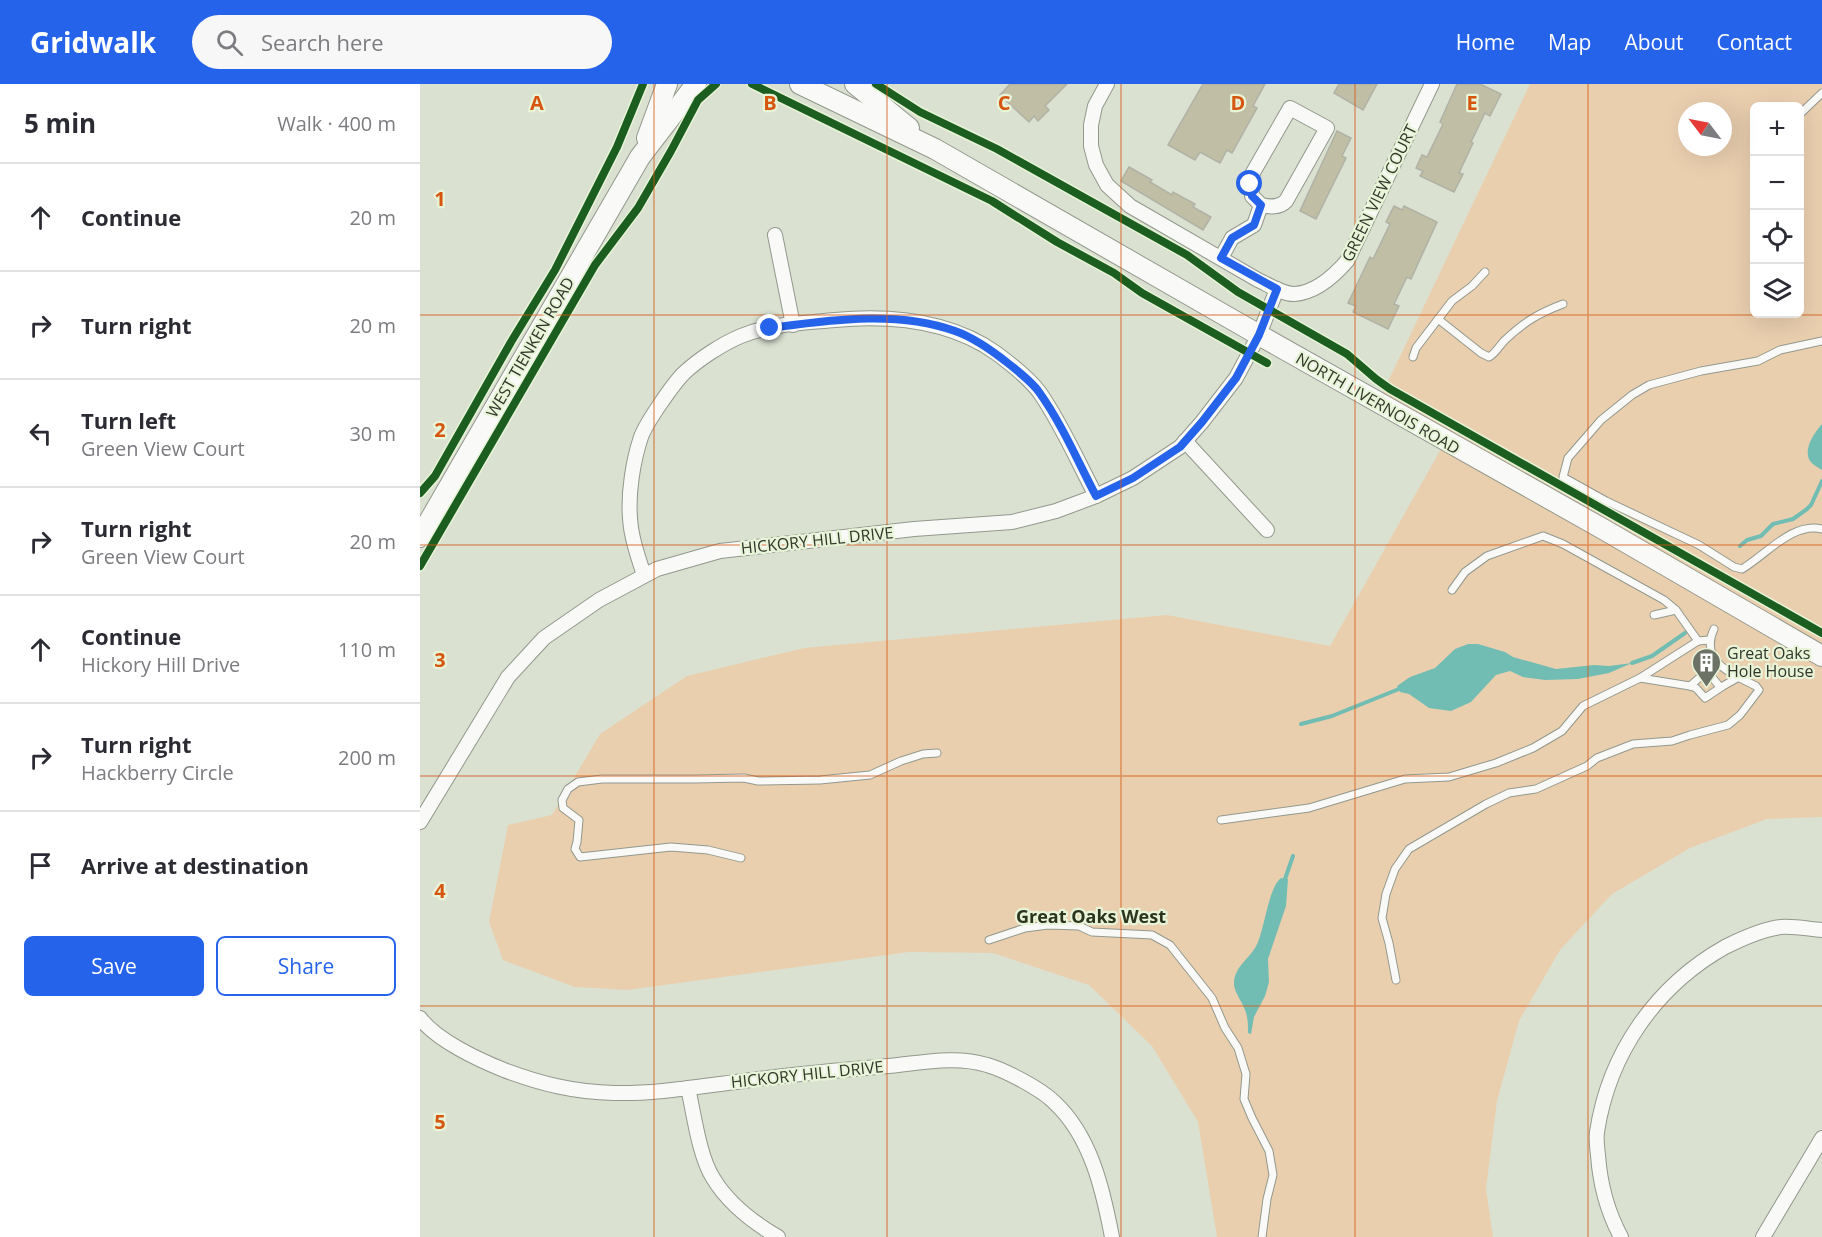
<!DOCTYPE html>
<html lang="en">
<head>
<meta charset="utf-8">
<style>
  :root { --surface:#fff; --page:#f7f7f7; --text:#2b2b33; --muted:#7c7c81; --line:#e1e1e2; --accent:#2563eb }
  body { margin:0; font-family:"Open Sans",sans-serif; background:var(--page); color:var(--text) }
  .controls { position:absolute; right:18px; top:18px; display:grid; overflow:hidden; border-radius:9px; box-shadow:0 6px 24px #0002 }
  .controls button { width:54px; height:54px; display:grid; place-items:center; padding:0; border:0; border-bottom:2px solid var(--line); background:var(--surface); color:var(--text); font:30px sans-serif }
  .compass { position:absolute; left:1258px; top:18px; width:54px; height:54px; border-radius:50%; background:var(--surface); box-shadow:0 6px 24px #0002; rotate:302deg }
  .stop { position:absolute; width:18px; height:18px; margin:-14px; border:4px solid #2563eb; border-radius:50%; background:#fff }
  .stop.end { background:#2563eb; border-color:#fff; box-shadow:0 2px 6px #0008 }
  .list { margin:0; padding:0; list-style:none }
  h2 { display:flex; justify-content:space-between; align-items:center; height:78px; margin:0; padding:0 24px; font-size:26px }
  h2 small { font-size:20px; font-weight:400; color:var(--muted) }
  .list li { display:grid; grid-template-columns:39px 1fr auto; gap:18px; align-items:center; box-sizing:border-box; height:108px; padding:0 24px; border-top:2px solid var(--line) }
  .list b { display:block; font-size:22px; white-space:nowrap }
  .list p { margin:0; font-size:20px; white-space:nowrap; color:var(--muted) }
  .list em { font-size:20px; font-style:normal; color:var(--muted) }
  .actions { display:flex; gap:12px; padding:18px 24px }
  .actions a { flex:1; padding:14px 0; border:2px solid var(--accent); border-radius:9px; text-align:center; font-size:21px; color:var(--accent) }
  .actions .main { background:var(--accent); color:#fff }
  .icon { flex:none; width:33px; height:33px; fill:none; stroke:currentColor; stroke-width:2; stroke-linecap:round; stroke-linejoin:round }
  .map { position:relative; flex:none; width:1402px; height:1153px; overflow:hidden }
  header { display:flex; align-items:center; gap:36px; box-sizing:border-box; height:84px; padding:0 30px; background:var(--accent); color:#fff }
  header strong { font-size:28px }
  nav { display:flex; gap:33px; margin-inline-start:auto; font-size:21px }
  .search { width:420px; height:54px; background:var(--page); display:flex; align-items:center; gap:15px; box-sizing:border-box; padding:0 21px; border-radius:33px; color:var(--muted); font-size:22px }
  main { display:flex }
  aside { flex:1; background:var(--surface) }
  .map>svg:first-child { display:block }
  .green { fill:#eacfaf; fill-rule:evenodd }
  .water { fill:#71bdb4 }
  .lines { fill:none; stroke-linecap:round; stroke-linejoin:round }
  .stream { stroke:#71bdb4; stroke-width:4 }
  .building { fill:#c0bea4; stroke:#b1b2a6; stroke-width:1.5 }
  .lane-casing { stroke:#93988c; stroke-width:9 }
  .street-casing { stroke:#93988c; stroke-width:16 }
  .secondary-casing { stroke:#93988c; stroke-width:22 }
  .lane { stroke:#f9faf8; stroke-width:7 }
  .street { stroke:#f9faf8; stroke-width:14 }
  .secondary { stroke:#f9faf8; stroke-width:20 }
  .cycleway-casing { stroke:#e8f4d8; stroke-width:11 }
  .cycleway { stroke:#1b5e20; stroke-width:8 }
  .route { stroke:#2563eb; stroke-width:8 }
  .grid { fill:none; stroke:#d6560f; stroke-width:1.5; stroke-opacity:0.55 }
  .labels { text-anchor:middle; stroke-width:4.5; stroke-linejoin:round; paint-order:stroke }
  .street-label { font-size:16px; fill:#31362b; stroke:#e8f4d8 }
  .poi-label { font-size:16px; fill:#31362b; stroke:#e8f4d8; text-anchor:start }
  .neighbourhood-label { font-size:18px; font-weight:bold; fill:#2c341e; stroke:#e8f4d8 }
  .grid-label { font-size:20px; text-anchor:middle; font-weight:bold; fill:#d6560f; stroke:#e8f4d8; stroke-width:4.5; stroke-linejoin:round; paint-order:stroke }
</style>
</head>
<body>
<header>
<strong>Gridwalk</strong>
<div class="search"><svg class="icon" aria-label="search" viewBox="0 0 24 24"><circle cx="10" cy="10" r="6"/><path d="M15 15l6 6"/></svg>Search here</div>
<nav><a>Home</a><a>Map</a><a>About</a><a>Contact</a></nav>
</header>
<main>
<aside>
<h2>5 min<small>Walk · 400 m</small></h2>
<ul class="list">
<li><svg class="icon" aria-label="ahead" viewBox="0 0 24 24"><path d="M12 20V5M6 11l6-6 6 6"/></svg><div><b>Continue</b></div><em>20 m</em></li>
<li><svg class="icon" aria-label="right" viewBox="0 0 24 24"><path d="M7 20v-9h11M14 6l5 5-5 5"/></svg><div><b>Turn right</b></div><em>20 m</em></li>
<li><svg class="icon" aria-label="left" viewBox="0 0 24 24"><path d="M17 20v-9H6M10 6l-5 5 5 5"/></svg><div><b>Turn left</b><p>Green View Court</p></div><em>30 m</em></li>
<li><svg class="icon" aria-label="right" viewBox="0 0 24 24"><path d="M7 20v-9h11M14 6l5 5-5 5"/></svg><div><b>Turn right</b><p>Green View Court</p></div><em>20 m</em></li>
<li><svg class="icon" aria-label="ahead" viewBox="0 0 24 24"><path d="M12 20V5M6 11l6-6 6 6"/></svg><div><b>Continue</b><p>Hickory Hill Drive</p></div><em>110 m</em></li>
<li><svg class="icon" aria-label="right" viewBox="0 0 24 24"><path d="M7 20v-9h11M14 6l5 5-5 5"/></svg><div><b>Turn right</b><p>Hackberry Circle</p></div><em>200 m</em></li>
<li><svg class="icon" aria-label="arrive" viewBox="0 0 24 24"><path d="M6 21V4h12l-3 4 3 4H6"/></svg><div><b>Arrive at destination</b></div></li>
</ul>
<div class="actions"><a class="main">Save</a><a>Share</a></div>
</aside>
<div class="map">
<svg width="1402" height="1153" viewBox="0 0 1402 1153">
  <rect width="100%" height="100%" fill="#dae1d1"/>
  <!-- green -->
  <path class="green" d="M1110,0H1402V733L1347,735L1270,764L1192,810L1140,866L1099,937L1077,1017L1066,1105L1073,1153H797L778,1038L732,962L669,901L573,869L489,868L207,906L155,903L83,876L69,838L88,741L132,731L180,650L267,592L384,564L747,531L910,562L1030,349L962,310ZM1334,22H1380V230H1334ZM1267,27H1303V63H1267Z"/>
  <!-- water -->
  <g class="water">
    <path d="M1402,340V386C1398,383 1393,381 1390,377C1383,365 1394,349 1402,340Z"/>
    <path d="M1048,560H1058L1085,568L1093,573L1136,585L1174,581L1189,582L1212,579L1189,589L1158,595L1125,596L1103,593L1090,587L1076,591L1051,618L1031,627L1009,624L989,610L980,608L977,602L990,593L1015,584L1035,565Z"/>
    <path d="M861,794L868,795L866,822L848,875L849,898L845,912L834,933L831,950L828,949C828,941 828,933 825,926C822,918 815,909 814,901C813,882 832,874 838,858C845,841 849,803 861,794Z"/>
  </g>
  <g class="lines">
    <!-- stream -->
    <g class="stream">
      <path d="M1320,462L1327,456L1341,452L1353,440L1373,435L1387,425L1391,421L1402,397"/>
      <path d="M1212,579L1232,572L1265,549"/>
      <path d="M881,640L912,632L979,605"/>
      <path d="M865,795L873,772"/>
    </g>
  </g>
  <!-- building -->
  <g class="building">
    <path d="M590,0H647L625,22L629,26L618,37L614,32L609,38L580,11Z"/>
    <path d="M783,0H845L833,22L837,24L812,69L807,66L800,79L780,68L775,76L748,61Z"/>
    <path d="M919,0H957L943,26L914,9Z"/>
    <path d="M1037,0H1060L1081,10L1070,32L1065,29L1051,58L1053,59L1039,89L1043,90L1034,108L1000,92L1003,87L996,84L1002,71L1007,73L1023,40L1020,38Z"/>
    <path d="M917,47L931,54L922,72L926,74L896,135L880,127Z"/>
    <path d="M709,83L732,96L730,98L752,111L753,108L775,120L773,123L791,133L783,146L701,97Z"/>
    <path d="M974,122L982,126L984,122L1017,138L991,195L987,193L974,220L979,222L968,245L933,228L936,222L928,219L950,173L953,175L970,140L966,138Z"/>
  </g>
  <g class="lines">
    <defs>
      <g id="lane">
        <path d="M1380,30L1402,9"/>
        <path d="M1018,235L1061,269L1069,273C1076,269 1079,262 1085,256C1104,238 1119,229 1143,220"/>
        <path d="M1402,257L1360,266L1338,277L1281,287L1229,301L1212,311L1181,336L1148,374L1143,393L1186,417L1279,461L1314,483L1322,485C1346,471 1372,438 1402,445"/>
        <path d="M993,273L996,264L1032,217L1052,202L1065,188"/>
        <path d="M1032,506L1045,488L1067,472L1123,452L1143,460L1244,516L1256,526L1278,557L1289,556"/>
        <path d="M1234,531L1256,526"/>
        <path d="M1287,587L1300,603"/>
        <path d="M1220,594L1270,602L1287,587L1295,575"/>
        <path d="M1270,602L1276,604L1285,614L1303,602L1319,593"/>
        <path d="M801,736L889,724L985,695L1029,693L1076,679L1113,664L1142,647L1163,622L1220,594L1278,557"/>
        <path d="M321,774L288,766L251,763L160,773L155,765L157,758L159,736L143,724L142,716L148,705L158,698L182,695H274L324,694L338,697L400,696L450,691L481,677L503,670L517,669"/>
        <path d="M569,856L605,844L628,841L659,842L672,848L732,851L750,861L792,914L805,944L818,964L826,990L824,1015L832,1034L849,1067L853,1091L847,1115L842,1153"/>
        <path d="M976,896L969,859L962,834L966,810L975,785L989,765L1066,720L1089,709L1116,705L1167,682L1177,674L1213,660L1252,657L1270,651L1308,641L1320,631L1339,606L1336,602C1312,590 1279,578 1294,545"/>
      </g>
      <g id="street">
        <path d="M687,0L675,22L671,41V62L676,81L687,101L710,122L838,196C849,201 862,210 874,210C895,209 914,192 927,177L1012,0"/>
        <path d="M355,151L373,241"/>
        <path d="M801,174L812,154L834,141L841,121L832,112L831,92L870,24L907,44L866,117C859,124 850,123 841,121"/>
        <path d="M765,357L847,446"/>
        <path d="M224,491C218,473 211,453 210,434C208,409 213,377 221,353C226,339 253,300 264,289C279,275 302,260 321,252C350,240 384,239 415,236C470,231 529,236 576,269C591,280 609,294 620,309C642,341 658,378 676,412"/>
        <path d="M0,738L88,593L124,554L179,516L237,485L300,467L494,445L592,438L636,427L676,412L713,394L760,363L782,338L816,294L839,251L857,205"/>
        <path d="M0,934C16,956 59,976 84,986C121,1000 154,1008 194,1009C237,1010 281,1002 324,997C372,990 420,986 468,982C500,979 536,971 567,981C585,986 621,1005 634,1018C671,1052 683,1106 692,1153"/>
        <path d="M268,1004C274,1030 279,1072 293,1094C308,1119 334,1139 358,1153"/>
        <path d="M1201,1153C1187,1127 1180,1100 1178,1071C1177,1063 1176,1055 1177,1048C1189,969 1236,902 1305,863C1321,855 1343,845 1361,843C1374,842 1389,845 1402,846"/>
        <path d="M1343,1153L1402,1054"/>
      </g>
      <g id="secondary">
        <path d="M380,0L515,65L839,251L1183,445L1402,572"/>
        <path d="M435,0L489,44"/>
        <path d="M227,54L247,0"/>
        <path d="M0,453L220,73L276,0"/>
      </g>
    </defs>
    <!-- lane casing -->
    <use href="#lane" class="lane-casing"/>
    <!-- street casing -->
    <use href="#street" class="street-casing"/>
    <!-- secondary casing -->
    <use href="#secondary" class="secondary-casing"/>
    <!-- lane -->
    <use href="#lane" class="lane"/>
    <!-- street -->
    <use href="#street" class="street"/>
    <!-- secondary -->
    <use href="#secondary" class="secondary"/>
    <defs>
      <g id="cycleway">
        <path d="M332,0L572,117L637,158L694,189L722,209L847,279"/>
        <path d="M456,0L500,28L577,65L767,171L818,208L927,270L956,295L970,305L1402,549"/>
        <path d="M0,409L15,392L91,258L135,186L197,63L223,0"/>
        <path d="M0,482L175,181L218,124L251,67L278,16L296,0"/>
      </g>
    </defs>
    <!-- cycleway casing -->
    <use href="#cycleway" class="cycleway-casing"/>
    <!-- cycleway -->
    <use href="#cycleway" class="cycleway"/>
  </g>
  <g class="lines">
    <!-- route -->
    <path class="route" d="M350,244C411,236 476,226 535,247C555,254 574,268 589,280C600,289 612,298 619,308C642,340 658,378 676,412L713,394L760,363L782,338L816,294L839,251L857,205L801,174L812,154L834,141L841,121L832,112L830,100"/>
  </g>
  <!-- grid -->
  <path class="grid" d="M234,0V1153M467,0V1153M701,0V1153M935,0V1153M1168,0V1153M0,231H1402M0,461H1402M0,692H1402M0,922H1402"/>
  <!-- icons -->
  <defs>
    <symbol id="building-pin" viewBox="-11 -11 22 30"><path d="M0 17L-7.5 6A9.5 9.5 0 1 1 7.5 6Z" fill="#6c7265" stroke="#e8f4d8"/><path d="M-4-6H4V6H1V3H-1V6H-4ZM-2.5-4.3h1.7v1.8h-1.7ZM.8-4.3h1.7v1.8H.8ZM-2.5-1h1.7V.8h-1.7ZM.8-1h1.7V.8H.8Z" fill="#fff"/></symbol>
  </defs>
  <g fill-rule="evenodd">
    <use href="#building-pin" x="1270" y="562" width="33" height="45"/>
  </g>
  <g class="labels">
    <!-- street labels -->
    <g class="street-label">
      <text transform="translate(959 109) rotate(-64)" y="6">GREEN VIEW COURT</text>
      <text transform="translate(110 263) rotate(-60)" y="6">WEST TIENKEN ROAD</text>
      <text transform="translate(958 319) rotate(30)" y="6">NORTH LIVERNOIS ROAD</text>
      <text transform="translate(397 456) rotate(-6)" y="6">HICKORY HILL DRIVE</text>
      <text transform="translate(387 990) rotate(-6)" y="6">HICKORY HILL DRIVE</text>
    </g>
    <!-- poi labels -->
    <g class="poi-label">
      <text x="1307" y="575">Great Oaks<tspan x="1307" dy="18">Hole House</tspan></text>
    </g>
    <!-- neighbourhood labels -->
    <g class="neighbourhood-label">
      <text x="671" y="839">Great Oaks West</text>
    </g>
  </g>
  <g class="grid-label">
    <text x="117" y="26">A</text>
    <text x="350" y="26">B</text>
    <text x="584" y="26">C</text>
    <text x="818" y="26">D</text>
    <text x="1052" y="26">E</text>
    <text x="20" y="122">1</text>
    <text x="20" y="353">2</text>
    <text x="20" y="583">3</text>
    <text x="20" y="814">4</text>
    <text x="20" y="1045">5</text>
  </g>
</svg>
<div class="controls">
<button>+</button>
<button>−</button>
<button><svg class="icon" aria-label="locate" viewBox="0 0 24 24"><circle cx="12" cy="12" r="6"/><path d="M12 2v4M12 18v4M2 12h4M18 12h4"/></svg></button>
<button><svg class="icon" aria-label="layers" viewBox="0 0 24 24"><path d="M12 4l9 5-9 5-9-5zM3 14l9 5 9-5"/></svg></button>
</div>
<svg class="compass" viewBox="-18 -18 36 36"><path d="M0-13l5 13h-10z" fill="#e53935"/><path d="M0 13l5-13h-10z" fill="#7c7c81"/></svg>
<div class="stop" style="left:830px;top:100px"></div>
<div class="stop end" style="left:350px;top:244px"></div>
</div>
</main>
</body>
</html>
